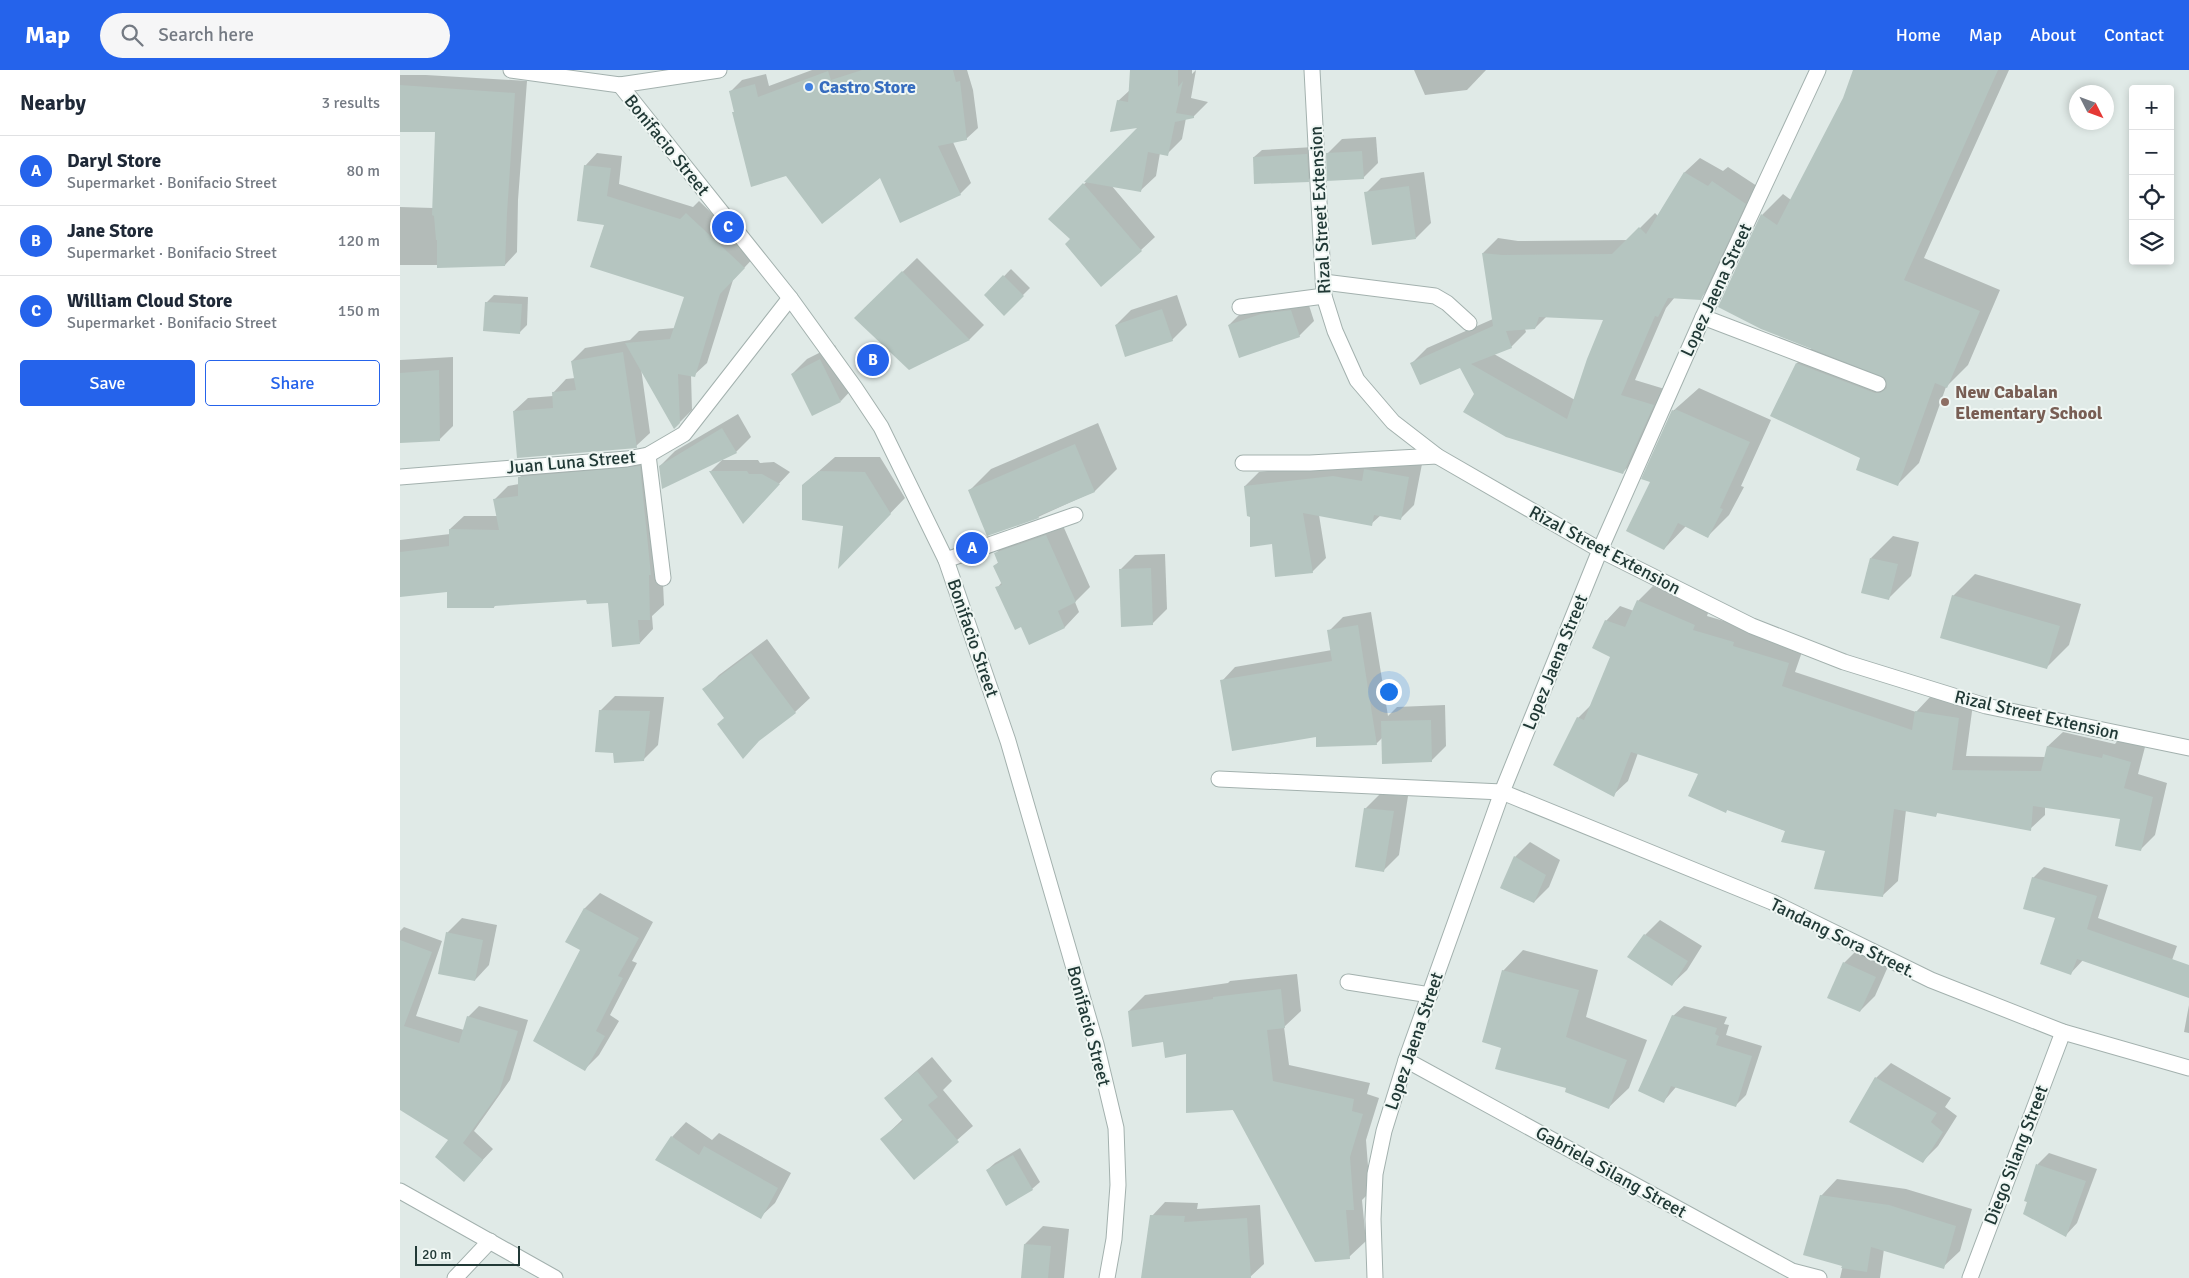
<!DOCTYPE html>
<html lang="en">
<head>
<meta charset="utf-8">
<style>
  :root { --surface:#fff; --page:#f6f6f7; --text:#1f2937; --muted:#747a83; --line:#e0e1e3; --accent:#2563eb }
  body { margin:0; font-family:Signika,sans-serif; background:var(--page); color:var(--text) }
  .controls { position:absolute; right:15px; top:15px; display:grid; overflow:hidden; border-radius:5px; box-shadow:0 2px 8px #0003 }
  .controls button { width:45px; height:45px; display:grid; place-items:center; padding:0; border:0; border-bottom:1px solid var(--line); background:var(--surface); color:var(--text); font:25px sans-serif }
  .compass { position:absolute; left:1669px; top:15px; width:45px; height:45px; border-radius:50%; background:var(--surface); box-shadow:0 2px 8px #0003; rotate:132deg }
  .scale { position:absolute; left:15px; bottom:12px; width:105px; box-sizing:border-box; padding-left:5px; border:2px solid #213936; border-top:0; font-size:14px; line-height:18px; white-space:nowrap; color:#213936; -webkit-text-stroke:4px #f0f7f4; paint-order:stroke }
  .you { position:absolute; left:988px; top:621px; width:18px; height:18px; margin:-12px; border:4px solid #fff; border-radius:50%; background:#1a73e8; box-shadow:0 0 0 8px #1a73e833 }
  .badge { display:grid; place-items:center; width:32px; height:32px; border-radius:50%; background:var(--accent); color:#fff; font-size:16px; font-weight:700 }
  .pin { position:absolute; translate:-50% -50%; border:2px solid #fff; box-shadow:0 1px 5px #0006 }
  .list { margin:0; padding:0; list-style:none }
  h2 { display:flex; justify-content:space-between; align-items:center; height:65px; margin:0; padding:0 20px; font-size:21px }
  h2 small { font-size:16px; font-weight:400; color:var(--muted) }
  .list li { display:grid; grid-template-columns:32px 1fr auto; gap:15px; align-items:center; box-sizing:border-box; height:70px; padding:0 20px; border-top:1px solid var(--line) }
  .list b { display:block; font-size:19px; white-space:nowrap }
  .list p { margin:0; font-size:16px; white-space:nowrap; color:var(--muted) }
  .list em { font-size:16px; font-style:normal; color:var(--muted) }
  .actions { display:flex; gap:10px; padding:15px 20px }
  .actions a { flex:1; padding:11px 0; border:1px solid var(--accent); border-radius:5px; text-align:center; font-size:18px; color:var(--accent) }
  .actions .main { background:var(--accent); color:#fff }
  .icon { flex:none; width:28px; height:28px; fill:none; stroke:currentColor; stroke-width:2; stroke-linecap:round; stroke-linejoin:round }
  .map { position:relative; flex:none; width:1789px; height:1208px; overflow:hidden }
  header { display:flex; align-items:center; gap:30px; box-sizing:border-box; height:70px; padding:0 25px; background:var(--accent); color:#fff }
  header strong { font-size:24px }
  nav { display:flex; gap:28px; margin-inline-start:auto; font-size:18px }
  .search { width:350px; height:45px; background:var(--page); display:flex; align-items:center; gap:12px; box-sizing:border-box; padding:0 18px; border-radius:28px; color:var(--muted); font-size:19px }
  main { display:flex }
  aside { flex:1; background:var(--surface) }
  .map>svg:first-child { display:block }
  .shadow { fill:#0003; fill-rule:evenodd }
  .building { fill:#b5c5c0; fill-rule:evenodd }
  .lines { fill:none; stroke-linecap:round; stroke-linejoin:round }
  .lane-casing { stroke:#a3b1ae; stroke-width:17 }
  .street-casing { stroke:#a3b1ae; stroke-width:17 }
  .lane { stroke:#fff; stroke-width:15 }
  .street { stroke:#fff; stroke-width:15 }
  .shop-dot { fill:#3f7fe0; stroke:#f0f7f4; stroke-width:2 }
  .education-dot { fill:#8d6e63; stroke:#f0f7f4; stroke-width:2 }
  .labels { text-anchor:middle; stroke-width:4; stroke-linejoin:round; paint-order:stroke }
  .shop-label { font-size:18px; font-weight:bold; fill:#366cbe; stroke:#f0f7f4; text-anchor:start }
  .street-label { font-size:18px; fill:#213936; stroke:#f0f7f4 }
  .education-label { font-size:18px; font-weight:bold; fill:#785e54; stroke:#f0f7f4; text-anchor:start }
</style>
</head>
<body>
<header>
<strong>Map</strong>
<div class="search"><svg class="icon" aria-label="search" viewBox="0 0 24 24"><circle cx="10" cy="10" r="6"/><path d="M15 15l6 6"/></svg>Search here</div>
<nav><a>Home</a><a>Map</a><a>About</a><a>Contact</a></nav>
</header>
<main>
<aside>
<h2>Nearby<small>3 results</small></h2>
<ul class="list">
<li><span class="badge">A</span><div><b>Daryl Store</b><p>Supermarket · Bonifacio Street</p></div><em>80 m</em></li>
<li><span class="badge">B</span><div><b>Jane Store</b><p>Supermarket · Bonifacio Street</p></div><em>120 m</em></li>
<li><span class="badge">C</span><div><b>William Cloud Store</b><p>Supermarket · Bonifacio Street</p></div><em>150 m</em></li>
</ul>
<div class="actions"><a class="main">Save</a><a>Share</a></div>
</aside>
<div class="map">
<svg width="1789" height="1208" viewBox="0 0 1789 1208">
  <rect width="100%" height="100%" fill="#e0eae7"/>
  <!-- shadow -->
  <g class="shadow">
    <path d="M412,0H567L573,20L578,58L566,69L553,72L571,113L560,124L481,106L335,41L330,22L342,10L366,4L369,16Z"/>
    <path d="M731,0H792V4L796,0L791,28L808,32L793,47L786,48L782,69L767,84L760,83L756,106L741,120L711,115L755,167L741,180L672,169L650,149L741,56L718,31L730,20Z"/>
    <path d="M1014,0H1086L1067,20L1025,25Z"/>
    <path d="M1459,0H1609L1524,188L1600,220L1568,295L1546,317L1519,393L1498,414L1462,388L1372,345L1397,293L1412,278L1362,145L1383,124L1391,130Z"/>
    <path d="M0,5H26L127,11L118,130L117,182L105,195H0V137L33,138L37,61H0Z"/>
    <path d="M976,67L978,93L963,108L927,84L942,69Z"/>
    <path d="M914,77L915,103L908,110L854,87L862,80Z"/>
    <path d="M197,83L222,86L219,114L293,137L299,131L356,185L333,210L307,293L294,305H291L292,340L280,352L241,298L250,363L236,376L114,341L128,328L153,326V323L166,309L175,308L172,291L185,278L230,270L239,261L275,258L285,227L205,154L185,96Z"/>
    <path d="M1300,88L1323,101L1328,97L1360,118L1315,213L1300,228L1275,227L1266,238L1235,310L1268,320L1238,387L1223,402L1075,324L1061,297L1012,293L1027,278L1093,249L1083,183L1098,168L1118,171L1228,170L1255,143L1258,146L1285,102ZM1147,246L1205,248L1175,330L1094,284L1111,277L1126,262L1125,259L1135,258Z"/>
    <path d="M1024,102L1031,153L1016,168L966,123L981,108Z"/>
    <path d="M517,188L584,255L570,269L509,298L455,248Z"/>
    <path d="M611,199L630,218L604,244L586,225Z"/>
    <path d="M94,225L128,227L127,255L120,262L86,233Z"/>
    <path d="M777,225L787,255L772,270L716,255L731,240Z"/>
    <path d="M906,226L914,251L899,266L829,255L844,240Z"/>
    <path d="M435,275L455,316L441,331L392,304L407,289Z"/>
    <path d="M53,287V356L39,370L0,372V290Z"/>
    <path d="M1299,318L1371,350L1341,416L1344,417L1329,445L1307,467L1286,456L1264,479L1273,341Z"/>
    <path d="M338,344L351,367L336,382L260,396L275,381Z"/>
    <path d="M698,353L717,399L695,421L638,447L569,421L591,399Z"/>
    <path d="M253,383L262,492L264,535L252,546L253,559L240,573L209,531L188,529L96,535L94,537L49,521L0,526V470L50,464V459L64,446H98L95,429L108,416L119,414V408L133,394Z"/>
    <path d="M435,387H480L505,428L453,482L444,455L403,415Z"/>
    <path d="M322,390H358L360,393L374,392L390,402L343,452L311,401Z"/>
    <path d="M948,392L1022,394L1014,435L1000,449L981,445L971,454L919,445L926,488L912,502L873,473L852,446L845,416L859,402Z"/>
    <path d="M661,451L690,517L675,532L679,542L665,557L622,556L597,518L602,512L594,496L599,492L595,484L610,469Z"/>
    <path d="M1493,466L1519,472L1511,506L1489,528L1471,488Z"/>
    <path d="M765,484L767,539L752,554L720,500L735,485Z"/>
    <path d="M1575,504L1681,534L1669,575L1647,597L1553,526Z"/>
    <path d="M1253,516L1309,540L1307,546L1348,558L1403,579L1395,602L1516,642L1530,627L1573,634L1566,686L1646,687L1648,676L1663,662L1715,674L1718,670L1745,677L1738,704L1767,713L1755,765L1740,780L1721,748L1645,736V745L1630,759L1538,742L1536,745L1506,740L1498,811L1483,825L1427,780L1386,761L1328,739L1326,741L1299,703L1238,683L1228,711L1213,725L1178,648L1192,634L1212,586L1206,551L1220,536L1234,541L1238,531Z"/>
    <path d="M971,542L988,646L997,637L1045,635L1046,676L1031,691L983,667L976,674L917,665L822,611L835,597L932,580L929,561L943,547Z"/>
    <path d="M367,569L410,628L395,642L363,666L343,687L325,647L304,620L319,605Z"/>
    <path d="M215,626L264,627L258,675L243,690L200,641Z"/>
    <path d="M980,724L1008,726L999,785L984,800L965,739Z"/>
    <path d="M1130,772L1160,790L1149,817L1134,832L1101,818L1115,787Z"/>
    <path d="M1644,797L1708,815L1698,848L1777,876L1767,904L1683,890L1671,903L1657,847L1633,808Z"/>
    <path d="M200,823L253,852L232,891L237,893L210,945L219,951L199,985L185,999L182,880L167,872L185,838Z"/>
    <path d="M62,848L97,855L89,895L75,910L47,863Z"/>
    <path d="M1260,850L1302,876L1287,900L1272,914L1245,865Z"/>
    <path d="M4,857L42,871L16,946L64,960L68,947L79,936L128,950L110,1010L74,1061L93,1079L64,1110L50,1070L0,1000V861Z"/>
    <path d="M1459,878L1490,892L1475,926L1460,941L1444,893Z"/>
    <path d="M1123,880L1198,900L1186,947L1247,970L1229,1018L1208,1038L1168,1017L1102,977L1103,901Z"/>
    <path d="M897,904L901,941L884,957L889,995L970,1013L967,1024L979,1028L966,1070L970,1122L962,1130L966,1171L949,1187L788,983L764,971L729,941L745,925L828,913L830,911Z"/>
    <path d="M1789,935V963L1784,962Z"/>
    <path d="M1284,936L1327,947L1324,954L1329,955L1326,965L1362,976L1346,1025L1336,1035L1276,1017L1264,1031L1273,946Z"/>
    <path d="M532,987L552,1011L543,1020L573,1056L514,1108L482,1069L503,1049L485,1028Z"/>
    <path d="M1491,993L1551,1028L1545,1037L1557,1046L1538,1076L1523,1091L1476,1008Z"/>
    <path d="M286,1052L312,1070L319,1063L391,1103L375,1133L360,1147L272,1067Z"/>
    <path d="M620,1078L640,1112L632,1119L587,1100L595,1093Z"/>
    <path d="M1649,1083L1697,1099L1677,1153L1666,1165L1625,1130L1638,1094Z"/>
    <path d="M1437,1109L1506,1119L1572,1139L1560,1181L1543,1197L1484,1179L1480,1208H1440L1443,1195L1421,1126Z"/>
    <path d="M765,1132L798,1133L797,1139L860,1135L864,1194L850,1207L742,1208L752,1146Z"/>
    <path d="M643,1156L669,1159L664,1208H622L625,1174Z"/>
  </g>
  <!-- building -->
  <g class="building">
    <path d="M462,0H553L556,12L560,11L567,70L538,76L561,125L500,153L480,108L422,154L386,106L351,117L332,42H334L329,21L355,14L358,27L428,1L431,10Z"/>
    <path d="M730,0H778V17L783,11L776,43L794,46V48L775,52L768,86L748,82L741,122L684,112L737,58L710,62L717,30L728,32Z"/>
    <path d="M1453,0H1598L1504,210L1580,241L1547,318L1535,313L1498,416L1456,400L1460,388L1370,346L1396,293L1475,323H1480L1487,318L1485,308L1361,259L1318,237L1361,144L1377,155L1443,28Z"/>
    <path d="M0,15L115,23L107,143L105,196L37,198V170H36L34,146L32,145L35,62H0Z"/>
    <path d="M962,81L964,109L927,111L926,83Z"/>
    <path d="M907,84L909,112L854,114L853,87Z"/>
    <path d="M184,95L211,98L207,126L280,149L286,143L345,198L320,224L295,307L278,304L280,353L274,359L225,273L270,269L284,227L190,197L204,155L177,151Z"/>
    <path d="M1284,102L1308,116L1312,111L1346,134L1301,230L1268,228L1258,247L1255,246L1221,325L1254,335L1223,404L1106,367L1063,342L1074,324L1060,298L1020,315L1010,293L1093,256L1082,183L1102,185L1212,184L1239,157L1246,164ZM1139,247L1203,250L1187,289L1167,349L1071,294L1112,278L1106,261L1135,259Z"/>
    <path d="M683,113L742,181L701,217L665,174L670,169L648,149Z"/>
    <path d="M1009,116L1016,169L972,175L964,122Z"/>
    <path d="M502,201L570,270L509,300L454,248Z"/>
    <path d="M603,205L624,226L604,246L584,225Z"/>
    <path d="M85,232L122,234L120,264L83,261Z"/>
    <path d="M762,239L773,271L725,287L715,255Z"/>
    <path d="M891,240L900,267L839,288L828,255L861,244Z"/>
    <path d="M223,282L237,378L117,388L113,341L153,338L152,322L176,320L171,291Z"/>
    <path d="M420,289L441,332L412,346L391,304Z"/>
    <path d="M39,300L40,371L0,373V303Z"/>
    <path d="M1275,339L1350,372L1320,438L1323,439L1308,468L1278,453L1264,480L1226,461L1250,412L1241,409L1272,340L1275,341Z"/>
    <path d="M322,358L337,383L262,419L259,396Z"/>
    <path d="M675,374L695,422L638,446L639,448L587,466L568,420Z"/>
    <path d="M240,396L251,505H249L250,550H238L240,574L212,577L208,533L187,534L186,530L94,536V538H47V522L0,527V482L49,476V459L99,460L93,429L118,426V407Z"/>
    <path d="M964,399L1009,407L1001,450L974,445L972,456L903,443L913,503L875,507L872,474L850,477V447L847,446L844,416L933,406L962,411Z"/>
    <path d="M309,401H347L349,404H362L380,414L343,454Z"/>
    <path d="M419,401L465,402L491,444L438,499L443,456L402,450V415Z"/>
    <path d="M646,465L676,532L658,541L665,558L629,575L621,557L615,560L595,517L602,515L593,496L598,493L594,483Z"/>
    <path d="M1470,488L1498,494L1489,530L1461,523Z"/>
    <path d="M751,498L753,555L721,557L719,499Z"/>
    <path d="M1552,525L1660,556L1647,599L1540,568Z"/>
    <path d="M1237,530L1295,555L1293,560L1334,572L1333,576L1389,593L1382,616L1512,660L1515,641L1559,648L1552,700L1641,701L1647,676L1702,688L1703,684L1731,692L1724,718L1753,727L1741,781L1715,776L1720,749L1633,736L1631,761L1537,743L1536,747L1494,739L1483,827L1414,819L1425,781L1381,772L1385,761L1327,740L1326,743L1288,726L1298,704L1231,682L1214,727L1153,695L1177,647L1184,650L1210,587L1192,578L1205,550L1225,557Z"/>
    <path d="M958,555L977,675L916,677V667L832,681L820,610L932,591L927,560Z"/>
    <path d="M351,583L396,643L359,671L343,689L317,654L324,648L302,619Z"/>
    <path d="M199,640L250,641L244,691L214,693L213,683L195,682Z"/>
    <path d="M1031,650L1032,692L982,694L981,651Z"/>
    <path d="M964,738L994,741L984,802L955,797Z"/>
    <path d="M1114,786L1146,805L1134,833L1100,818Z"/>
    <path d="M1632,807L1697,826L1687,859L1789,895V928L1677,889L1671,905L1640,894L1655,848L1623,839Z"/>
    <path d="M184,838L239,868L218,906L223,908L196,961L205,966L185,1001L133,971L180,880L165,872Z"/>
    <path d="M46,862L83,870L75,911L38,904Z"/>
    <path d="M1244,864L1288,891L1272,916L1227,887Z"/>
    <path d="M0,870L32,882L4,956L59,973L67,946L118,961L99,1023L63,1073L83,1090L64,1112L35,1087L48,1070L0,1040Z"/>
    <path d="M1443,892L1476,907L1460,942L1427,928Z"/>
    <path d="M1102,900L1179,920L1166,967L1227,990L1209,1039L1165,1022L1166,1018L1095,999L1101,978L1082,972Z"/>
    <path d="M881,919L885,958L867,960L873,1011L954,1029L952,1041L963,1044L950,1087L954,1140H946L950,1189L915,1192L833,1040L786,1043V984L765,988L763,972L732,977L728,941L813,929V927Z"/>
    <path d="M1272,945L1317,958L1315,964L1319,966L1316,975L1352,986L1336,1037L1271,1016L1264,1033L1238,1021Z"/>
    <path d="M517,1001L538,1027L528,1035L559,1072L514,1110L480,1069L503,1051L484,1028Z"/>
    <path d="M1475,1007L1537,1043L1531,1052L1543,1062L1523,1093L1449,1052Z"/>
    <path d="M271,1066L299,1085L304,1076L378,1118L361,1149L255,1090Z"/>
    <path d="M613,1085L633,1120L606,1136L586,1100Z"/>
    <path d="M1636,1094L1686,1111L1666,1167L1623,1144L1627,1132L1624,1131Z"/>
    <path d="M1420,1125L1489,1135L1556,1156L1544,1199L1471,1177L1467,1202L1441,1198L1442,1196L1403,1185Z"/>
    <path d="M750,1145L785,1146L784,1152L847,1148L851,1208H741Z"/>
    <path d="M624,1174L651,1176L648,1208H621Z"/>
  </g>
  <g class="lines">
    <defs>
      <g id="lane">
        <path d="M924,212L1035,226L1047,233L1069,253"/>
        <path d="M840,237L924,226"/>
        <path d="M1303,247L1478,314"/>
        <path d="M248,385L263,508"/>
        <path d="M546,490L675,445"/>
        <path d="M948,912L1030,925"/>
      </g>
      <g id="street">
        <path d="M111,0L220,15L319,0"/>
        <path d="M912,0L924,226L935,261L957,310L993,352L1037,386L1200,480L1352,556L1444,592L1586,636L1789,678"/>
        <path d="M220,15L390,228L455,318L481,357L546,490L608,671L696,974L716,1058L718,1115L714,1169L707,1208"/>
        <path d="M843,393H910L1037,386"/>
        <path d="M0,407L227,389L248,385L284,364L390,228"/>
        <path d="M819,709L1102,722L1372,832L1531,910L1663,962L1789,998"/>
        <path d="M1006,990L1392,1201L1419,1208"/>
        <path d="M0,1121L155,1208"/>
        <path d="M55,1208L90,1171"/>
        <path d="M975,1208L973,1149L975,1104L984,1061L1006,990L1102,722L1200,480L1303,247L1418,0"/>
        <path d="M1570,1208L1663,962"/>
      </g>
    </defs>
    <!-- lane casing -->
    <use href="#lane" class="lane-casing"/>
    <!-- street casing -->
    <use href="#street" class="street-casing"/>
    <!-- lane -->
    <use href="#lane" class="lane"/>
    <!-- street -->
    <use href="#street" class="street"/>
  </g>
  <!-- markers -->
  <circle class="shop-dot" cx="409" cy="17" r="5"/>
  <circle class="education-dot" cx="1545" cy="332" r="5"/>
  <g class="labels">
    <!-- shop labels -->
    <g class="shop-label">
      <text x="419" y="23">Castro Store</text>
    </g>
    <!-- street labels -->
    <g class="street-label">
      <text transform="translate(267 75) rotate(51)" y="6">Bonifacio Street</text>
      <text transform="translate(920 140) rotate(-93)" y="6">Rizal Street Extension</text>
      <text transform="translate(1316 220) rotate(-65)" y="6">Lopez Jaena Street</text>
      <text transform="translate(171 392) rotate(-5)" y="6">Juan Luna Street</text>
      <text transform="translate(1205 480) rotate(28)" y="6">Rizal Street Extension</text>
      <text transform="translate(573 568) rotate(71)" y="6">Bonifacio Street</text>
      <text transform="translate(1155 592) rotate(-68)" y="6">Lopez Jaena Street</text>
      <text transform="translate(1637 645) rotate(13)" y="6">Rizal Street Extension</text>
      <text transform="translate(1443 868) rotate(26)" y="6">Tandang Sora Street.</text>
      <text transform="translate(689 956) rotate(75)" y="6">Bonifacio Street</text>
      <text transform="translate(1014 971) rotate(-71)" y="6">Lopez Jaena Street</text>
      <text transform="translate(1616 1085) rotate(-69)" y="6">Diego Silang Street</text>
      <text transform="translate(1211 1102) rotate(29)" y="6">Gabriela Silang Street</text>
    </g>
    <!-- education labels -->
    <g class="education-label">
      <text x="1555" y="328">New Cabalan<tspan x="1555" dy="21">Elementary School</tspan></text>
    </g>
  </g>
</svg>
<div class="controls">
<button>+</button>
<button>−</button>
<button><svg class="icon" aria-label="locate" viewBox="0 0 24 24"><circle cx="12" cy="12" r="6"/><path d="M12 2v4M12 18v4M2 12h4M18 12h4"/></svg></button>
<button><svg class="icon" aria-label="layers" viewBox="0 0 24 24"><path d="M12 4l9 5-9 5-9-5zM3 14l9 5 9-5"/></svg></button>
</div>
<svg class="compass" viewBox="-18 -18 36 36"><path d="M0-13l5 13h-10z" fill="#e53935"/><path d="M0 13l5-13h-10z" fill="#747a83"/></svg>
<div class="scale">20 m</div>
<div class="you"></div>
<div class="pin badge" style="left:572px;top:478px">A</div>
<div class="pin badge" style="left:473px;top:290px">B</div>
<div class="pin badge" style="left:328px;top:157px">C</div>
</div>
</main>
</body>
</html>
